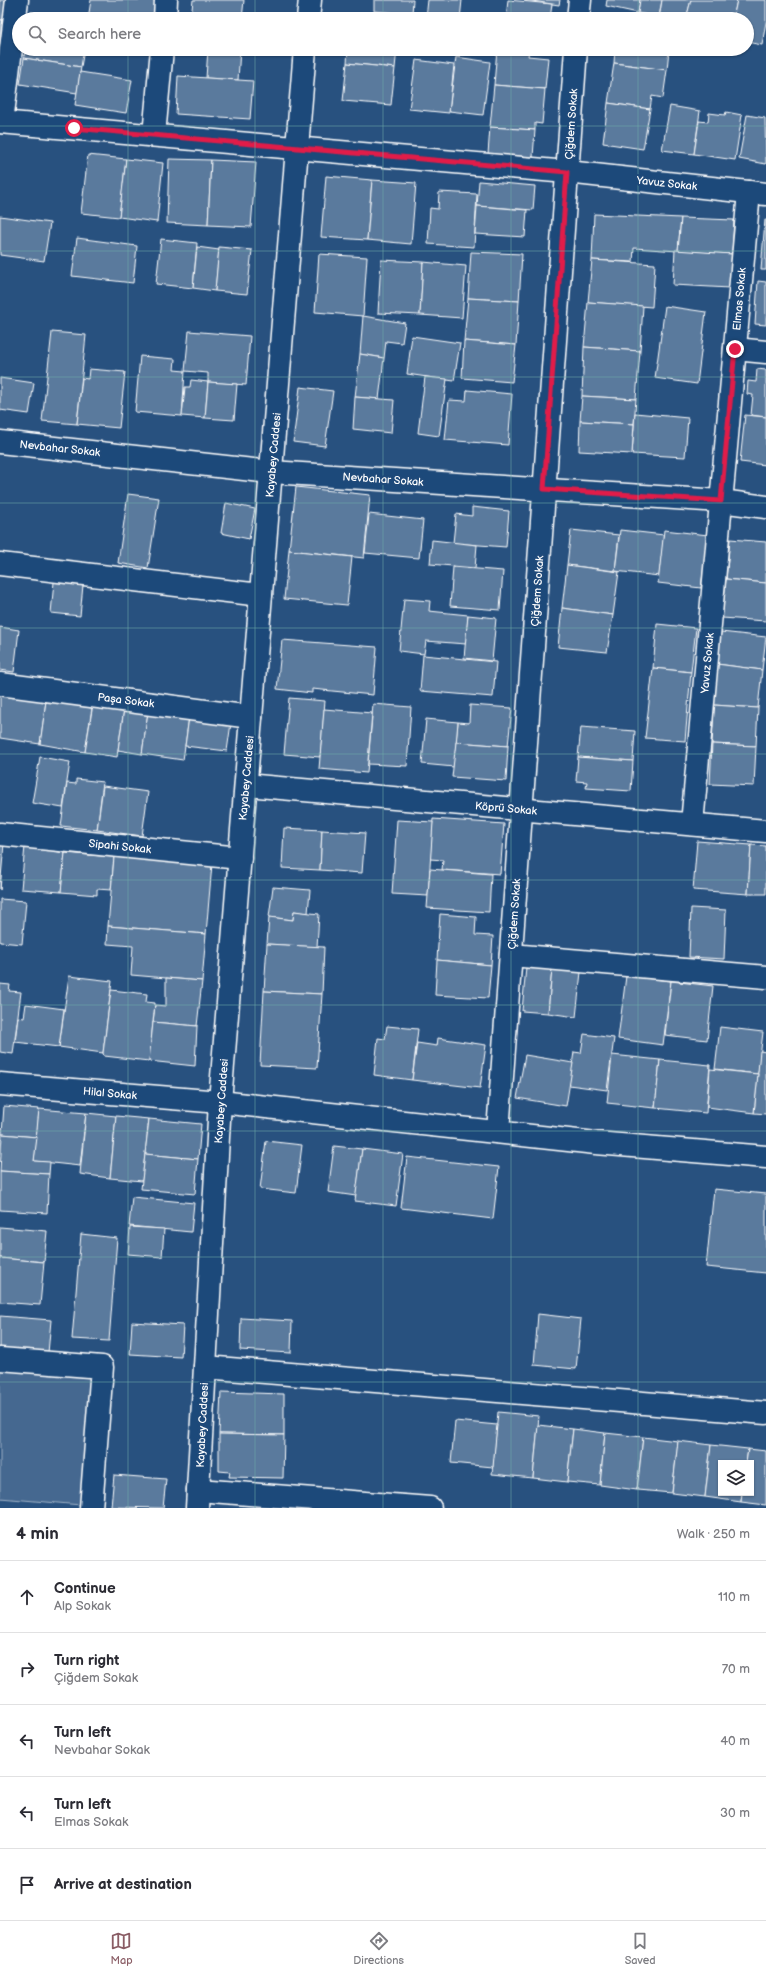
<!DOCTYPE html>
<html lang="en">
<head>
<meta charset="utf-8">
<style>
  :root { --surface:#fff; --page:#f2f2f3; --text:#2b2b33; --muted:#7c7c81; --line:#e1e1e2; --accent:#8a5d65 }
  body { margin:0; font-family:"Balsamiq Sans",sans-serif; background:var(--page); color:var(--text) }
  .controls { position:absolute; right:12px; bottom:12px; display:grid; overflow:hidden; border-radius:0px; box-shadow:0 1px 3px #0004 }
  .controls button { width:36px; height:36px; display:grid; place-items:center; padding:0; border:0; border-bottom:1px solid var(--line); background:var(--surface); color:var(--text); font:20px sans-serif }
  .stop { position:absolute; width:12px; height:12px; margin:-9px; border:3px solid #e11d48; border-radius:50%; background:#fff }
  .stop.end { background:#e11d48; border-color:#fff; box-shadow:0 1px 4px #0008 }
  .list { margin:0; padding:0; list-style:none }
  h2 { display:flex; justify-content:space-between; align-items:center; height:52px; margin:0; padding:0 16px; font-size:17px }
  h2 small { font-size:13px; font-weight:400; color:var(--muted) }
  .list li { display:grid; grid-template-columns:26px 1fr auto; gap:12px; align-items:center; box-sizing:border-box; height:72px; padding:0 16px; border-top:1px solid var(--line) }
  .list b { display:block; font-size:15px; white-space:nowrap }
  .list p { margin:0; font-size:13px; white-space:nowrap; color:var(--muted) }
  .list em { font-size:13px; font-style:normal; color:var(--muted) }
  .icon { flex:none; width:22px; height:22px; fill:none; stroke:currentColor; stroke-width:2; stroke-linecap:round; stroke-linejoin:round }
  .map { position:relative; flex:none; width:766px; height:1508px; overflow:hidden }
  .search { position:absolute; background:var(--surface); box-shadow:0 1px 3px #0004; left:12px; right:12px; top:12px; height:44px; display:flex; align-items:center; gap:10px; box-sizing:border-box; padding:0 14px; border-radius:22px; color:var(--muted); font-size:15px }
  .sheet { height:412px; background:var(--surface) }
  nav { display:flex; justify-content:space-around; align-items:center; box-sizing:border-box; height:56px; border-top:1px solid var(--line); background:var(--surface); font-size:11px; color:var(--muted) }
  nav a { display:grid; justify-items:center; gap:2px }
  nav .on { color:var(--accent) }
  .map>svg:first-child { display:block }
  .green { fill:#446890; stroke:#a2b4c8 }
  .building { fill:#5a7a9d; stroke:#fff }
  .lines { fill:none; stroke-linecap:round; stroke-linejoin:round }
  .street-casing { stroke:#fff; stroke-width:25 }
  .street { stroke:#1f4a7a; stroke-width:22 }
  .route { stroke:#e11d48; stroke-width:5 }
  .grid { fill:none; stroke:#6fada8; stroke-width:1; stroke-opacity:0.55 }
  .labels { text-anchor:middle; stroke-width:4; stroke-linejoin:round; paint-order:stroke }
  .street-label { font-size:11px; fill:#fff; stroke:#1f4a7a }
</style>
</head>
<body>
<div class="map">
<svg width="766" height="1508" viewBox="0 0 766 1508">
  <rect width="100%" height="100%" fill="#28517f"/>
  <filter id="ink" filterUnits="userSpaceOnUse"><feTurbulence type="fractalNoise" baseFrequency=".025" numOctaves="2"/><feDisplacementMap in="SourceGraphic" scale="8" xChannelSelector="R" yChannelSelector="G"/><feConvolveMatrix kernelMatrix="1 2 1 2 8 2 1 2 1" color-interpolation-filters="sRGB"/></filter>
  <g filter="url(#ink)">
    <!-- green -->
    <path class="green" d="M0,1366L92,1374L81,1505L0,1498Z"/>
    <!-- building -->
    <g class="building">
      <path d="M0,0H5L4,20H0Z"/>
      <path d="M91,0H157L155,19H88Z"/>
      <path d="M193,0H244L242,19H191Z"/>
      <path d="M374,0H413L412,14L374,11Z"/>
      <path d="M428,0H462L460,19L426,18Z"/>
      <path d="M508,0L552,4L550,19H506Z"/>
      <path d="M525,0H560L559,5Z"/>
      <path d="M607,0H640L638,13L606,6Z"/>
      <path d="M640,0H662L659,17L638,13Z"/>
      <path d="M662,0H691L686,19H659Z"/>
      <path d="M691,0H737L733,19H686Z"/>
      <path d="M737,0H766V22L762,45L747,42V19H733Z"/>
      <path d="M31,12L78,19H30Z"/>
      <path d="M0,20H4L0,59Z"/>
      <path d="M25,49H84L81,67L24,58Z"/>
      <path d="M208,49H240L238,80L206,78Z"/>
      <path d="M348,49H397L395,68L347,63Z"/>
      <path d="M497,49L529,50L528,56L548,58L545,89L494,85Z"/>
      <path d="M517,49H547L546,52Z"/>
      <path d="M615,49H669L667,70L614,63Z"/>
      <path d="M456,57L490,62L483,115L449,111Z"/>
      <path d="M24,58L81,67L77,93L20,84Z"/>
      <path d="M416,60L454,65L449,113L409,109Z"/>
      <path d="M347,63L395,68L391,105L343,101Z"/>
      <path d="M614,63L667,70L663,98L652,96L650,109L608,103Z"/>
      <path d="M80,72L132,80L126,113L75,105Z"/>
      <path d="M178,76L253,81L250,119L176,114Z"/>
      <path d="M494,85L545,89L542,124L535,123V130L490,127Z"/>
      <path d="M608,103L650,109L643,149L603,143Z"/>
      <path d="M670,106L700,111L694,154L662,150Z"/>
      <path d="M726,112L742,115L735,160L694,154L699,121L708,122L709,113L725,115Z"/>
      <path d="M747,115L765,118L766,164L739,159Z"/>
      <path d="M490,127L535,130L533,157L488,154Z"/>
      <path d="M88,155L126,159L119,217L81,213Z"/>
      <path d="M126,159L163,163L157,222L119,217Z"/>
      <path d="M169,159L211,160L208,225L167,223Z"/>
      <path d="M211,160L256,162L251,227L208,225Z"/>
      <path d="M326,176L372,180L367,240L321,237Z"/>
      <path d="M372,180L416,183L411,244L367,240Z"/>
      <path d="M479,181L535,186L533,210L477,206Z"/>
      <path d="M439,192L477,194L474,247L428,244L430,208L438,209Z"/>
      <path d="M477,206L527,210L525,237L475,234Z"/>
      <path d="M594,214L681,218L678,251L634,248L633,262L592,260Z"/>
      <path d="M0,216L50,223L44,261L0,255Z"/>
      <path d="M681,218L734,220L732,254L678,251Z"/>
      <path d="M765,220H766V270H761Z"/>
      <path d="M77,238L137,246L133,283L72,276Z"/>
      <path d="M161,239L197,243L193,288L156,284Z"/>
      <path d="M197,247L219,250L215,291L193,288Z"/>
      <path d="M219,247L252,250L247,294L215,291Z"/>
      <path d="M675,250L732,254L730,288L673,285Z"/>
      <path d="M471,252L522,254L519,301L468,298Z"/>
      <path d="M319,254L367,257L363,316L315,312Z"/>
      <path d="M381,260L423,262L420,315L378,313Z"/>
      <path d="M592,260L655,264L652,307L588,302Z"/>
      <path d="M423,262L466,266L462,318L420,315Z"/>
      <path d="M758,281L766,282V325L755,324Z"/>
      <path d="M468,298L519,301L516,345L464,341Z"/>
      <path d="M588,302L643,306L640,351L584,347Z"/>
      <path d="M665,306L706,312L697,384L655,378Z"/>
      <path d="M363,316L405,323L402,343L386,341L384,358L360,354Z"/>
      <path d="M189,331L250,336L246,385L208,382V373L185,371Z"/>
      <path d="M52,332L86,335L77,424L42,421Z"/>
      <path d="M412,336L460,343L454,381L407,374Z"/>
      <path d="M464,341L516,345L512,382L462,378Z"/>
      <path d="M584,347L640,351L636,399L582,396Z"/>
      <path d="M360,354L384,358L379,399L355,397Z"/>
      <path d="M140,356L175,359L174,370L185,371L182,416L135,412Z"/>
      <path d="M89,369L125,372L119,428L77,424L82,378L88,379Z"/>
      <path d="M757,369L766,370V417L751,415L753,395L747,394L748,381L756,382Z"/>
      <path d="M425,377L447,379L439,436L418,433Z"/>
      <path d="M0,378L34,383L29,414L0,410Z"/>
      <path d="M191,380L208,382L205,418L182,416L185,387H190Z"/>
      <path d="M208,382L237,384L234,420L205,418Z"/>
      <path d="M300,387L333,391L325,446L293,442Z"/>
      <path d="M467,390L512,394L508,445L445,440L449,400L466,401Z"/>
      <path d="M582,396L636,399L634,424L580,421Z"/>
      <path d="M355,397L394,400L391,433L353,429Z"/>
      <path d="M635,413L688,418L685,457L632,454Z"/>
      <path d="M745,415L766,417V465L740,462Z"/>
      <path d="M580,421L634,424L632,454L579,451Z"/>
      <path d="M296,487L370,495L364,558L289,550Z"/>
      <path d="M128,494L159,498L148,568L118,563Z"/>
      <path d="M226,503L255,509L249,539L221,533Z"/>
      <path d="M472,507L509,511L506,547L453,543L456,514L472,516Z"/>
      <path d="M369,514L423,520L419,558L365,553Z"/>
      <path d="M571,530L619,535L615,571L567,565Z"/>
      <path d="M620,530L664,535L659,576L615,571Z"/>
      <path d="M664,530L708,535L701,588L658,583Z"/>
      <path d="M730,539L766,542V583L726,579Z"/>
      <path d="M432,540L477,545L475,568L430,564Z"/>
      <path d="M289,550L352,557L347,605L284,599Z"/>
      <path d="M567,565L619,572L613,615L562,608Z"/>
      <path d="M453,567L503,571L500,610L450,606Z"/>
      <path d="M726,579L766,583V621L722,618Z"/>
      <path d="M54,582L83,585L80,616L51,613Z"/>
      <path d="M404,599L430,601L429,611L468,615L466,644L426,641L424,654L399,651Z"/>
      <path d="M562,608L613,615L607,652L558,647Z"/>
      <path d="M468,615L496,618L492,661L464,658Z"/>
      <path d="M657,624L696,628L691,672L653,668Z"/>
      <path d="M0,627L19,630L14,672L0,670Z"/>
      <path d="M721,632L766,637L762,670L717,664Z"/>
      <path d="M282,640L377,647L373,695L312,689V693L277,689Z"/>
      <path d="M423,655L496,662L493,697L420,691Z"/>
      <path d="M717,664L762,670L758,708L714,705Z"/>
      <path d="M653,668L691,672L685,741L645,738Z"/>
      <path d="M0,695L46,701L40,744L0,738Z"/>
      <path d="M289,698L325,701L320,757L284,754Z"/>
      <path d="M46,701L92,708L85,752L40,744Z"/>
      <path d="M93,704L124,709L117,757L85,752Z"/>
      <path d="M373,704L411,707L407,766L368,764Z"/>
      <path d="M470,705L512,708L508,746L456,742L458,722L469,723Z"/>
      <path d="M714,705L758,708L756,746L712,744Z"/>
      <path d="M124,709L148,712L142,754L118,750Z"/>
      <path d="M324,709L372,713L367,773L319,769Z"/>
      <path d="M148,712L189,717L183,760L142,754Z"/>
      <path d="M189,717L231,723L227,751L185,746Z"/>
      <path d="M426,719L458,722L454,767L422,764Z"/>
      <path d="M581,727L635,731L633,761L578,757Z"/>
      <path d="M456,742L508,746L506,781L452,777Z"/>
      <path d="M712,744L756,746L754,786L710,784Z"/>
      <path d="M40,757L70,762L63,808L32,803Z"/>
      <path d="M578,757L633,761L631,791L586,788L587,782L576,781Z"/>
      <path d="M76,779L103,782L97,830L61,826L67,783L76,784Z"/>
      <path d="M103,786L148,792L142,836L97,830Z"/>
      <path d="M433,819L504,824L500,874L442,870L443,860L430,859Z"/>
      <path d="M397,820L433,822L428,896L392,894Z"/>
      <path d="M284,828L322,830L320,870L282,868Z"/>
      <path d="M322,830L365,833L362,873L320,870Z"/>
      <path d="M697,841L751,845L748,894L693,890Z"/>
      <path d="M0,843H4L0,890Z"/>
      <path d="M751,845L766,846V894H748Z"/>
      <path d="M25,846L65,853L61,892L21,889Z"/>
      <path d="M65,853L114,857L111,890L97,889V895L61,892Z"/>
      <path d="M114,857L212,864L206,934L108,926Z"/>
      <path d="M430,869L491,874L489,912L427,908Z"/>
      <path d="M273,887L310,890L308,913L294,911L293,920L269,917Z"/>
      <path d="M0,899L26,901L22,944L0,942Z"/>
      <path d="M691,908L726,910L724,959L689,957Z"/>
      <path d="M294,911L319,914L317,947L267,944L269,917L293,920Z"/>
      <path d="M440,914L476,917L475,935L493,936L491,965L437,960Z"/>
      <path d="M108,926L206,934L202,981L131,975L133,946L107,944Z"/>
      <path d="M267,944L324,947L322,994L264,991Z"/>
      <path d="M437,960L491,965L488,998L435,995Z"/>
      <path d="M526,967L552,969L548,1013L522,1011Z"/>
      <path d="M552,969L581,972L576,1017L548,1013Z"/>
      <path d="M69,976L112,981L103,1053L59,1047Z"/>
      <path d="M626,976L671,981L663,1045L618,1039Z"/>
      <path d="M166,978L202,981L197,1026L153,1022L155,1005L166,1006Z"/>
      <path d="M671,981L713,986L707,1040L665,1035Z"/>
      <path d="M0,984L10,985L9,991L21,992L13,1054L0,1052Z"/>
      <path d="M111,990L147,994L146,1002L155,1003L149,1061L104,1056L103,1053Z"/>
      <path d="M264,991L322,994L317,1068L260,1065Z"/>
      <path d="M26,1004L64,1009L59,1047L15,1042L18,1017L24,1018Z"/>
      <path d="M153,1022L197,1026L195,1066L149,1061Z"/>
      <path d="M387,1026L418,1029L412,1080L374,1075L378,1038L385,1039Z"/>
      <path d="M720,1027L763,1032L758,1074L715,1069Z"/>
      <path d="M584,1034L614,1038L607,1090L569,1085L574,1052L581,1053Z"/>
      <path d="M438,1038L486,1045L480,1088L412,1080L417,1043L437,1046Z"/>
      <path d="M760,1051L766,1052V1114L754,1113Z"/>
      <path d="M525,1055L573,1063L566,1106L517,1098Z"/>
      <path d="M612,1055L660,1060L655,1108L607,1103Z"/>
      <path d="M660,1060L710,1065L706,1113L655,1108Z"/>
      <path d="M710,1069L758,1074L754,1113L707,1107Z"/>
      <path d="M4,1106L39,1109L37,1137L2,1134Z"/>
      <path d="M39,1109L86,1113L80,1166L34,1161Z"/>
      <path d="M86,1113L116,1116L110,1178L80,1174Z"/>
      <path d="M116,1116L149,1119L142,1181L110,1178Z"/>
      <path d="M149,1119L201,1124L198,1159L145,1154Z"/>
      <path d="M2,1134L37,1137L34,1161L50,1162L49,1174L0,1171Z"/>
      <path d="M266,1141L302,1145L296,1193L260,1189Z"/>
      <path d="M334,1146L362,1149L356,1196L328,1192Z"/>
      <path d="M362,1149L403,1154L396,1206L355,1201Z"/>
      <path d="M145,1154L198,1159L195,1194L141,1189Z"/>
      <path d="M407,1157L499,1167L493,1219L401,1208Z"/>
      <path d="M0,1171L49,1174L47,1213L0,1210Z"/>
      <path d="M714,1189L766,1194V1273L706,1267Z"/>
      <path d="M132,1197L194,1203L191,1232L129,1226Z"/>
      <path d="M0,1227L47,1231L44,1262L0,1258Z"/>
      <path d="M130,1227L164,1229L162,1257L128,1254Z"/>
      <path d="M81,1234L117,1238L109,1341L72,1339Z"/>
      <path d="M0,1258L44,1262L40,1305L0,1302Z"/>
      <path d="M538,1314L581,1319L576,1369L534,1365Z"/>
      <path d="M0,1316L51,1320L48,1353L0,1349Z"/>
      <path d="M241,1318L292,1321L291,1353L240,1350Z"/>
      <path d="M132,1322L183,1325L181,1357L130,1354Z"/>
      <path d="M221,1392L284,1394V1435L219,1434Z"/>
      <path d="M498,1412L539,1416L533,1478L492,1474Z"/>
      <path d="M455,1421L497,1425L493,1467L451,1463Z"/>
      <path d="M538,1425L573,1429L567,1482L533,1478Z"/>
      <path d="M573,1429L605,1433L600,1485L567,1482Z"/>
      <path d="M605,1433L643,1437L637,1490L600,1485Z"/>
      <path d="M219,1434L284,1435L283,1478L229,1477L230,1472L219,1471Z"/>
      <path d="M643,1437L678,1441L672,1493L637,1490Z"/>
      <path d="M678,1441L711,1445L705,1497L672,1493Z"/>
      <path d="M711,1445L748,1449L746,1463H721V1493H742L741,1502L705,1497Z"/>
      <path d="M748,1449L766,1451V1505L741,1502L742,1493H751V1463H746Z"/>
      <path d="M114,1475L166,1479L163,1508L111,1507Z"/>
    </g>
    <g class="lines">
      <defs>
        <g id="street">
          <path d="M165,19L166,0"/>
          <path d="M308,19L310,0"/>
          <path d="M578,19L580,0"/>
          <path d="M0,122L567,172L766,194"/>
          <path d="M2,122L17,0"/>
          <path d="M154,135L162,49"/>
          <path d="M735,349L766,352"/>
          <path d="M0,442L271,472L721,501L766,507"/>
          <path d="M0,564L261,595"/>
          <path d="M0,684L251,717"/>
          <path d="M246,785L766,831"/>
          <path d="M692,824L749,192"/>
          <path d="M0,834L240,858"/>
          <path d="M511,955L766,977"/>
          <path d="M0,1084L220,1102L596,1143L766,1157"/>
          <path d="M498,1132L576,49"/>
          <path d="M0,1359L102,1367L91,1508"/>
          <path d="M205,1367L766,1413"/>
          <path d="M198,1490L430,1508"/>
          <path d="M197,1508L220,1102L305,49"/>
        </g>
      </defs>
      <!-- street casing -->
      <use href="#street" class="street-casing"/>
      <!-- street -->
      <use href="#street" class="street"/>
    </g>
  </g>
  <g class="lines" filter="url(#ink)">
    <!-- route -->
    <path class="route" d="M74,128L567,172L544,489L721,501L735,349"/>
  </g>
  <!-- grid -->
  <path class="grid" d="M128,0V19M255,0V19M383,0V19M511,0V19M638,0V19M128,49V1508M255,49V1508M383,49V1508M511,49V1508M638,49V1508M0,126H766M0,251H766M0,377H766M0,503H766M0,628H766M0,754H766M0,880H766M0,1005H766M0,1131H766M0,1257H766M0,1382H766"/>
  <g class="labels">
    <!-- street labels -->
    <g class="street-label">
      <text transform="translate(571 124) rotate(-86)" y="4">Çiğdem Sokak</text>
      <text transform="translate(667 183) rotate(6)" y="4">Yavuz Sokak</text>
      <text transform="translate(739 299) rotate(-85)" y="4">Elmas Sokak</text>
      <text transform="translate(60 448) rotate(6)" y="4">Nevbahar Sokak</text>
      <text transform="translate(273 455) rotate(-85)" y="4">Kayabey Caddesi</text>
      <text transform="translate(383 479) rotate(4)" y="4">Nevbahar Sokak</text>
      <text transform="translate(537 591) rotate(-86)" y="4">Çiğdem Sokak</text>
      <text transform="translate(707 663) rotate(-85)" y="4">Yavuz Sokak</text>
      <text transform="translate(126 700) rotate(7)" y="4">Paşa Sokak</text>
      <text transform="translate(246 778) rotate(-85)" y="4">Kayabey Caddesi</text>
      <text transform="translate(506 808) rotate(5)" y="4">Köprü Sokak</text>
      <text transform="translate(120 846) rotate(6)" y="4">Sipahi Sokak</text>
      <text transform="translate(514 914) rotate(-86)" y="4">Çiğdem Sokak</text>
      <text transform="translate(110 1093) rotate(5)" y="4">Hilal Sokak</text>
      <text transform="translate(221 1101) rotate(-86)" y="4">Kayabey Caddesi</text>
      <text transform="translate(202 1425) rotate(-87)" y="4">Kayabey Caddesi</text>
    </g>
  </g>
</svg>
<div class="controls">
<button><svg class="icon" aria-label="layers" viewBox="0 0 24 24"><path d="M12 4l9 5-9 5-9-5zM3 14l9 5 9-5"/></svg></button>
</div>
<div class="stop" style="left:74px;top:128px"></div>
<div class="stop end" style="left:735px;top:349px"></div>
<div class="search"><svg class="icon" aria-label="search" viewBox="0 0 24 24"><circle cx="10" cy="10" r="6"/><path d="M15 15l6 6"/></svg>Search here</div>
</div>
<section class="sheet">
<h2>4 min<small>Walk · 250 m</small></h2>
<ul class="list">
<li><svg class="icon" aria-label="ahead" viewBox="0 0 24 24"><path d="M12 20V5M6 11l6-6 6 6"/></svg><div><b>Continue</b><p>Alp Sokak</p></div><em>110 m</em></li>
<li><svg class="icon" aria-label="right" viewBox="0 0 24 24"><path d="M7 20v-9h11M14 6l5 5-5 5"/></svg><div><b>Turn right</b><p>Çiğdem Sokak</p></div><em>70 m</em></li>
<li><svg class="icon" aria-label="left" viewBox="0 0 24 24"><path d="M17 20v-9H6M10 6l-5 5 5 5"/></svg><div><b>Turn left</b><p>Nevbahar Sokak</p></div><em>40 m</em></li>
<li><svg class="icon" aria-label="left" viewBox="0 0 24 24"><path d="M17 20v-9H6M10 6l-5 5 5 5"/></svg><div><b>Turn left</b><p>Elmas Sokak</p></div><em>30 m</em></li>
<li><svg class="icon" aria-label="arrive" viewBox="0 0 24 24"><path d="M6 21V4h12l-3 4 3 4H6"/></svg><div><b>Arrive at destination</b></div></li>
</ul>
</section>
<nav>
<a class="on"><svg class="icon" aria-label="map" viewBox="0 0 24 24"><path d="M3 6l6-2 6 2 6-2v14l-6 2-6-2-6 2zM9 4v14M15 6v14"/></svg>Map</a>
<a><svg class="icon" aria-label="directions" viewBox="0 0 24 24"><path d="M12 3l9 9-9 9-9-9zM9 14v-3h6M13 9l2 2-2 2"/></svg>Directions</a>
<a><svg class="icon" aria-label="saved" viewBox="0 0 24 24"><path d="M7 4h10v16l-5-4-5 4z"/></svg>Saved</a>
</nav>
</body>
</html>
